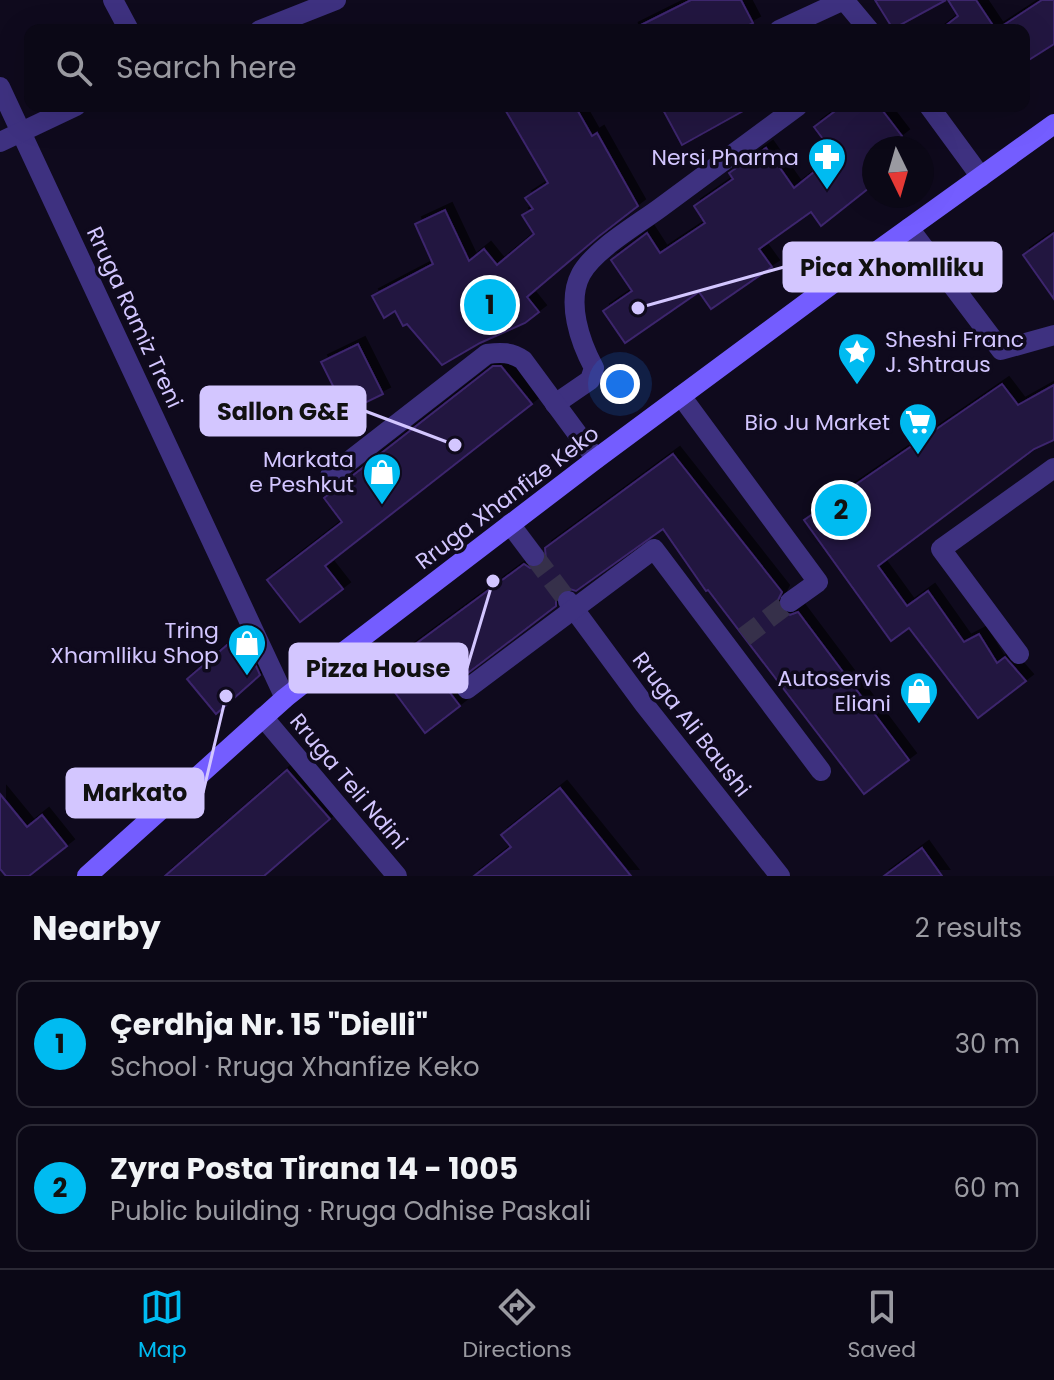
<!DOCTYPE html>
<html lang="en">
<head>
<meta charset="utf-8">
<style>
  :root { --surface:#0b0816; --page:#14111f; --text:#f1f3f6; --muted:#9a9aa1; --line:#2b2935; --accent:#00bbf1 }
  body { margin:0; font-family:Poppins,sans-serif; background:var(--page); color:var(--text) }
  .compass { position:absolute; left:862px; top:136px; width:72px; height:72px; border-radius:50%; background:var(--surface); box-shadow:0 8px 32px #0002; rotate:175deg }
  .you { position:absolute; left:620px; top:384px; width:28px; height:28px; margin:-20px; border:6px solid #fff; border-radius:50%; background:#1a73e8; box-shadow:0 0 0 12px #1a73e833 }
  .badge { display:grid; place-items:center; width:52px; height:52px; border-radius:50%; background:var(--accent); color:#111; font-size:26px; font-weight:700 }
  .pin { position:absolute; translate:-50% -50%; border:4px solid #fff; box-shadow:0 2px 8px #0006 }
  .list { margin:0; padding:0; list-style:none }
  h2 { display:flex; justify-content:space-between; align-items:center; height:104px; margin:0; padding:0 32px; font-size:34px }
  h2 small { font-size:26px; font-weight:400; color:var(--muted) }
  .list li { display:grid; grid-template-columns:52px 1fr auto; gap:24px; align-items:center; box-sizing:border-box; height:128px; margin:0 16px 16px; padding:0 16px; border:2px solid var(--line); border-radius:16px }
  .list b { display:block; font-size:30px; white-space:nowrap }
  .list p { margin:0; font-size:26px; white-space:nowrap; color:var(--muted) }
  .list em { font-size:26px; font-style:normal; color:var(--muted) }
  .icon { flex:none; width:44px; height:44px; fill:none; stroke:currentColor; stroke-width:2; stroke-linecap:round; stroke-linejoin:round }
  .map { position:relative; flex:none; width:1054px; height:876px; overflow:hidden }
  .search { position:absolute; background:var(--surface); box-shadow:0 8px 32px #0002; left:24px; right:24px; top:24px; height:88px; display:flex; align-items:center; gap:20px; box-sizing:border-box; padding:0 28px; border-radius:16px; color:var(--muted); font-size:30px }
  .sheet { height:392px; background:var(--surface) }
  nav { display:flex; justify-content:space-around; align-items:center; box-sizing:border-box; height:112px; border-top:2px solid var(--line); background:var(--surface); font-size:22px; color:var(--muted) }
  nav a { display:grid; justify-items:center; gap:4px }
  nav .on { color:var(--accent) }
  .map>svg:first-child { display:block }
  .building { fill:#22153f; stroke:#3c256d; stroke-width:2; filter:url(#shadow) }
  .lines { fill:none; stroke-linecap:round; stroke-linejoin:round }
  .minor-tunnel { stroke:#36304a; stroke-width:20; stroke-dasharray:20 10; stroke-linecap:butt }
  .minor { stroke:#3e3180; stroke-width:20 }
  .secondary { stroke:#745dff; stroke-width:20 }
  .labels { text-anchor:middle; stroke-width:7; stroke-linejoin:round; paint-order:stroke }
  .poi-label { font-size:22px; fill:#d3c6ff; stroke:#0f0a1d; text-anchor:end }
  .street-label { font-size:22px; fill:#d3c6ff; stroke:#0f0a1d }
  .leader { fill:none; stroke:#d3c6ff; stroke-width:3 }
  .callout-dot { fill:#d3c6ff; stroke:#0f0a1d; stroke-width:3 }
  .callout { fill:#d3c6ff; stroke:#d3c6ff; stroke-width:3 }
  .callout-label { font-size:24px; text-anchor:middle; font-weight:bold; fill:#111 }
</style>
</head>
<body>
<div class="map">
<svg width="1054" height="876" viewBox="0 0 1054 876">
  <defs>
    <filter id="shadow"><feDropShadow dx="7" dy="-7" stdDeviation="0" flood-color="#0009"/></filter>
  </defs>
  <rect width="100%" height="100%" fill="#0f0a1d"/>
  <!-- building -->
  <g class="building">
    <path d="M691,0H741L753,23L740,30H631Z"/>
    <path d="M875,0H946L893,29Z"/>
    <path d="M948,0H976L996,30H940L958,16Z"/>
    <path d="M1042,0H1054V44L1024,63V30H996Z"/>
    <path d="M503,106H575L592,136L597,133L638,206L598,237L527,297L539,312L525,323L480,343L442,365L407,324L403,326L395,311L384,318L372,296L433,264L415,224L445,210L469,261L484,249L497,265L534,234L522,215L533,209L525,198L548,183Z"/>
    <path d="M661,106H752L682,145Z"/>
    <path d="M842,106H879L902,136L887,148H874V184L821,226L811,212L759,249L772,267L711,309L699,292L625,343L603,311L632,291L611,260L647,233L660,253L705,223L694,206L733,179L729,173L766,148L794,188L835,155L814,127Z"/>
    <path d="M1054,233V299L1023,255Z"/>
    <path d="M358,344L383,394L346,412L321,362Z"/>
    <path d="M493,366H501L532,404L325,566L343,589L300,622L267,580L342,522L324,498Z"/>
    <path d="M1002,384L1018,405L1054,385V440L1034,449L878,566L907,606L928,591L964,642L979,634L997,663L1005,657L1026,681L978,718L909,628L891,641L804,520Z"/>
    <path d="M673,454L782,592L777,602L780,610L790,615L798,612L909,760L864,794L708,590L706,591L663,529L576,591L567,588L560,591L556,597V606L447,689L460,706L425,733L379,671L524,564L530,568L541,567L546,560L545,548Z"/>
    <path d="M233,640L256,666L260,675L216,714L187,679Z"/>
    <path d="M287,770L330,819L264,876H165Z"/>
    <path d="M560,788L631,876H474L511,847L501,835Z"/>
    <path d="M0,794L27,827L42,815L67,846L29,876H6L0,869Z"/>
    <path d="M922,848L942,876H884Z"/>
  </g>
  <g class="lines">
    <!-- minor-tunnel -->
    <g class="minor-tunnel">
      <path d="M534,556L567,600"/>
      <path d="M744,637L790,602"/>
    </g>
    <!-- minor -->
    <g class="minor">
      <path d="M113,0L129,30"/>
      <path d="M260,30L336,0"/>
      <path d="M779,30L844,0L869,30"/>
      <path d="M0,87L285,698"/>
      <path d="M929,106L981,177"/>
      <path d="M0,142L76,106"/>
      <path d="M909,228L1001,350L1054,335"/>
      <path d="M681,396L818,582L790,602"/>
      <path d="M555,404L590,380L594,368C580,342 566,302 581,274C594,250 637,225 660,208C706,174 752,140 798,106"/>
      <path d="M330,476L487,354C501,352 511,352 523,360L596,459"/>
      <path d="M510,524L534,556"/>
      <path d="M568,601L644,704L780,876"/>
      <path d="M1019,654L941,549L1054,468"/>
      <path d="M467,689L654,549L821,771"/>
      <path d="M263,717L397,876"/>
    </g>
    <!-- secondary -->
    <path class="secondary" d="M87,876L285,698L346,650L596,459L855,267L1054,124"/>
  </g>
  <!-- icons -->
  <defs>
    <symbol id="pharmacy-pin" viewBox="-11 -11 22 30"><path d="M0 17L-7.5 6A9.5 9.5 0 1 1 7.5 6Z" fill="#00bbf1" stroke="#0f0a1d"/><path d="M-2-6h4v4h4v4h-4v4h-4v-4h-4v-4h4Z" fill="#fff"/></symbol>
    <symbol id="sight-pin" viewBox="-11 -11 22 30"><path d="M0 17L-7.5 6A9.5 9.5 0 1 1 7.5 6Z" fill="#00bbf1" stroke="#0f0a1d"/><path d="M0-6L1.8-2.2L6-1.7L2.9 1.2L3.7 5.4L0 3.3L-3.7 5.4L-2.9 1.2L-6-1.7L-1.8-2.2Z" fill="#fff"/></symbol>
    <symbol id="supermarket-pin" viewBox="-11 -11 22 30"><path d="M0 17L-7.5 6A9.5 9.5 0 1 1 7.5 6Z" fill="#00bbf1" stroke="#0f0a1d"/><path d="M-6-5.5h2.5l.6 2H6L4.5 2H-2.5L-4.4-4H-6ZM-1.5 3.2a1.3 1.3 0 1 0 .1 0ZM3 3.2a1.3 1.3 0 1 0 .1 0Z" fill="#fff"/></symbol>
    <symbol id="shop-pin" viewBox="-11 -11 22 30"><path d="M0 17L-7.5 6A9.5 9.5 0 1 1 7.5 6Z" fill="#00bbf1" stroke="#0f0a1d"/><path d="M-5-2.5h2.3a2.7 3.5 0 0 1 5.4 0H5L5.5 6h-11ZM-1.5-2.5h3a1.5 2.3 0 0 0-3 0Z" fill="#fff"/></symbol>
  </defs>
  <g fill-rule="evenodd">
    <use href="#pharmacy-pin" x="805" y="135" width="44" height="60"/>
    <use href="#sight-pin" x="835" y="330" width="44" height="60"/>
    <use href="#supermarket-pin" x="896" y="400" width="44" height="60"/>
    <use href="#shop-pin" x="360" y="450" width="44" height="60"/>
    <use href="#shop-pin" x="225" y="621" width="44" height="60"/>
    <use href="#shop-pin" x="897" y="669" width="44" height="60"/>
  </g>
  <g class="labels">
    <!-- poi labels -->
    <g class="poi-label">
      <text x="799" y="165">Nersi Pharma</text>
      <text x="885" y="347" text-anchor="start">Sheshi Franc<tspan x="885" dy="25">J. Shtraus</tspan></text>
      <text x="890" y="430">Bio Ju Market</text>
      <text x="354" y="467">Markata<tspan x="354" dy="25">e Peshkut</tspan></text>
      <text x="219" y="638">Tring<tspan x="219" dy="25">Xhamlliku Shop</tspan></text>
      <text x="891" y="686">Autoservis<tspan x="891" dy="25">Eliani</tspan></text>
    </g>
    <!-- street labels -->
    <g class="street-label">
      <text transform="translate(135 317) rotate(65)" y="8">Rruga Ramiz Treni</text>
      <text transform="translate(507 497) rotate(-37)" y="8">Rruga Xhanfize Keko</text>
      <text transform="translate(692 724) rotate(52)" y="8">Rruga Ali Baushi</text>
      <text transform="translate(349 781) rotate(50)" y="8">Rruga Teli Ndini</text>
    </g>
  </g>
  <!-- callouts -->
  <path class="leader" d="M638 308L784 267M455 445L365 411M493 581L467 668M226 696L203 793"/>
  <g class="callout-dot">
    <circle cx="638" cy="308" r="8"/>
    <circle cx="455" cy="445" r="8"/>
    <circle cx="493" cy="581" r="8"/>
    <circle cx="226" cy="696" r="8"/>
  </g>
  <g class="callout">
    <rect x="784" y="243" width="217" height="48" rx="8"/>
    <rect x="201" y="387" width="164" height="48" rx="8"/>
    <rect x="290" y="644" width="177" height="48" rx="8"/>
    <rect x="67" y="769" width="136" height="48" rx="8"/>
  </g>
  <g class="callout-label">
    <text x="892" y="276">Pica Xhomlliku</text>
    <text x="283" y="420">Sallon G&amp;E</text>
    <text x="378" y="677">Pizza House</text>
    <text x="135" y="801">Markato</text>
  </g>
</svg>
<svg class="compass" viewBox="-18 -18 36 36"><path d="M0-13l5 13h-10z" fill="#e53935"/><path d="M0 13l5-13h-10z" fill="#9a9aa1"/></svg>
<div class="you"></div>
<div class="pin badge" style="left:490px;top:305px">1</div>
<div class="pin badge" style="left:841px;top:510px">2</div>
<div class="search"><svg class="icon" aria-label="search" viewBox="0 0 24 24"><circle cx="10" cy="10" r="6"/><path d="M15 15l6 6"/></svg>Search here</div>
</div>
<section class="sheet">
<h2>Nearby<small>2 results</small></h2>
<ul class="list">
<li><span class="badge">1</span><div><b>Çerdhja Nr. 15 &quot;Dielli&quot;</b><p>School · Rruga Xhanfize Keko</p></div><em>30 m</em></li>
<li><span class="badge">2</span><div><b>Zyra Posta Tirana 14 - 1005</b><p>Public building · Rruga Odhise Paskali</p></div><em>60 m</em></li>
</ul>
</section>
<nav>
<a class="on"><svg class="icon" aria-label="map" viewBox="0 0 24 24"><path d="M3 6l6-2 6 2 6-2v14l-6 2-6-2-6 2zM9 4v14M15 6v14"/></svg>Map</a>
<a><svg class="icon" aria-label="directions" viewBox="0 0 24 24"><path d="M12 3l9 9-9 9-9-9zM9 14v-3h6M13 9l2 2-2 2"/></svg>Directions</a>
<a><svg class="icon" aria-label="saved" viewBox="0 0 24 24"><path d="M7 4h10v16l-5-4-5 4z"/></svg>Saved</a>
</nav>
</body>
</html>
